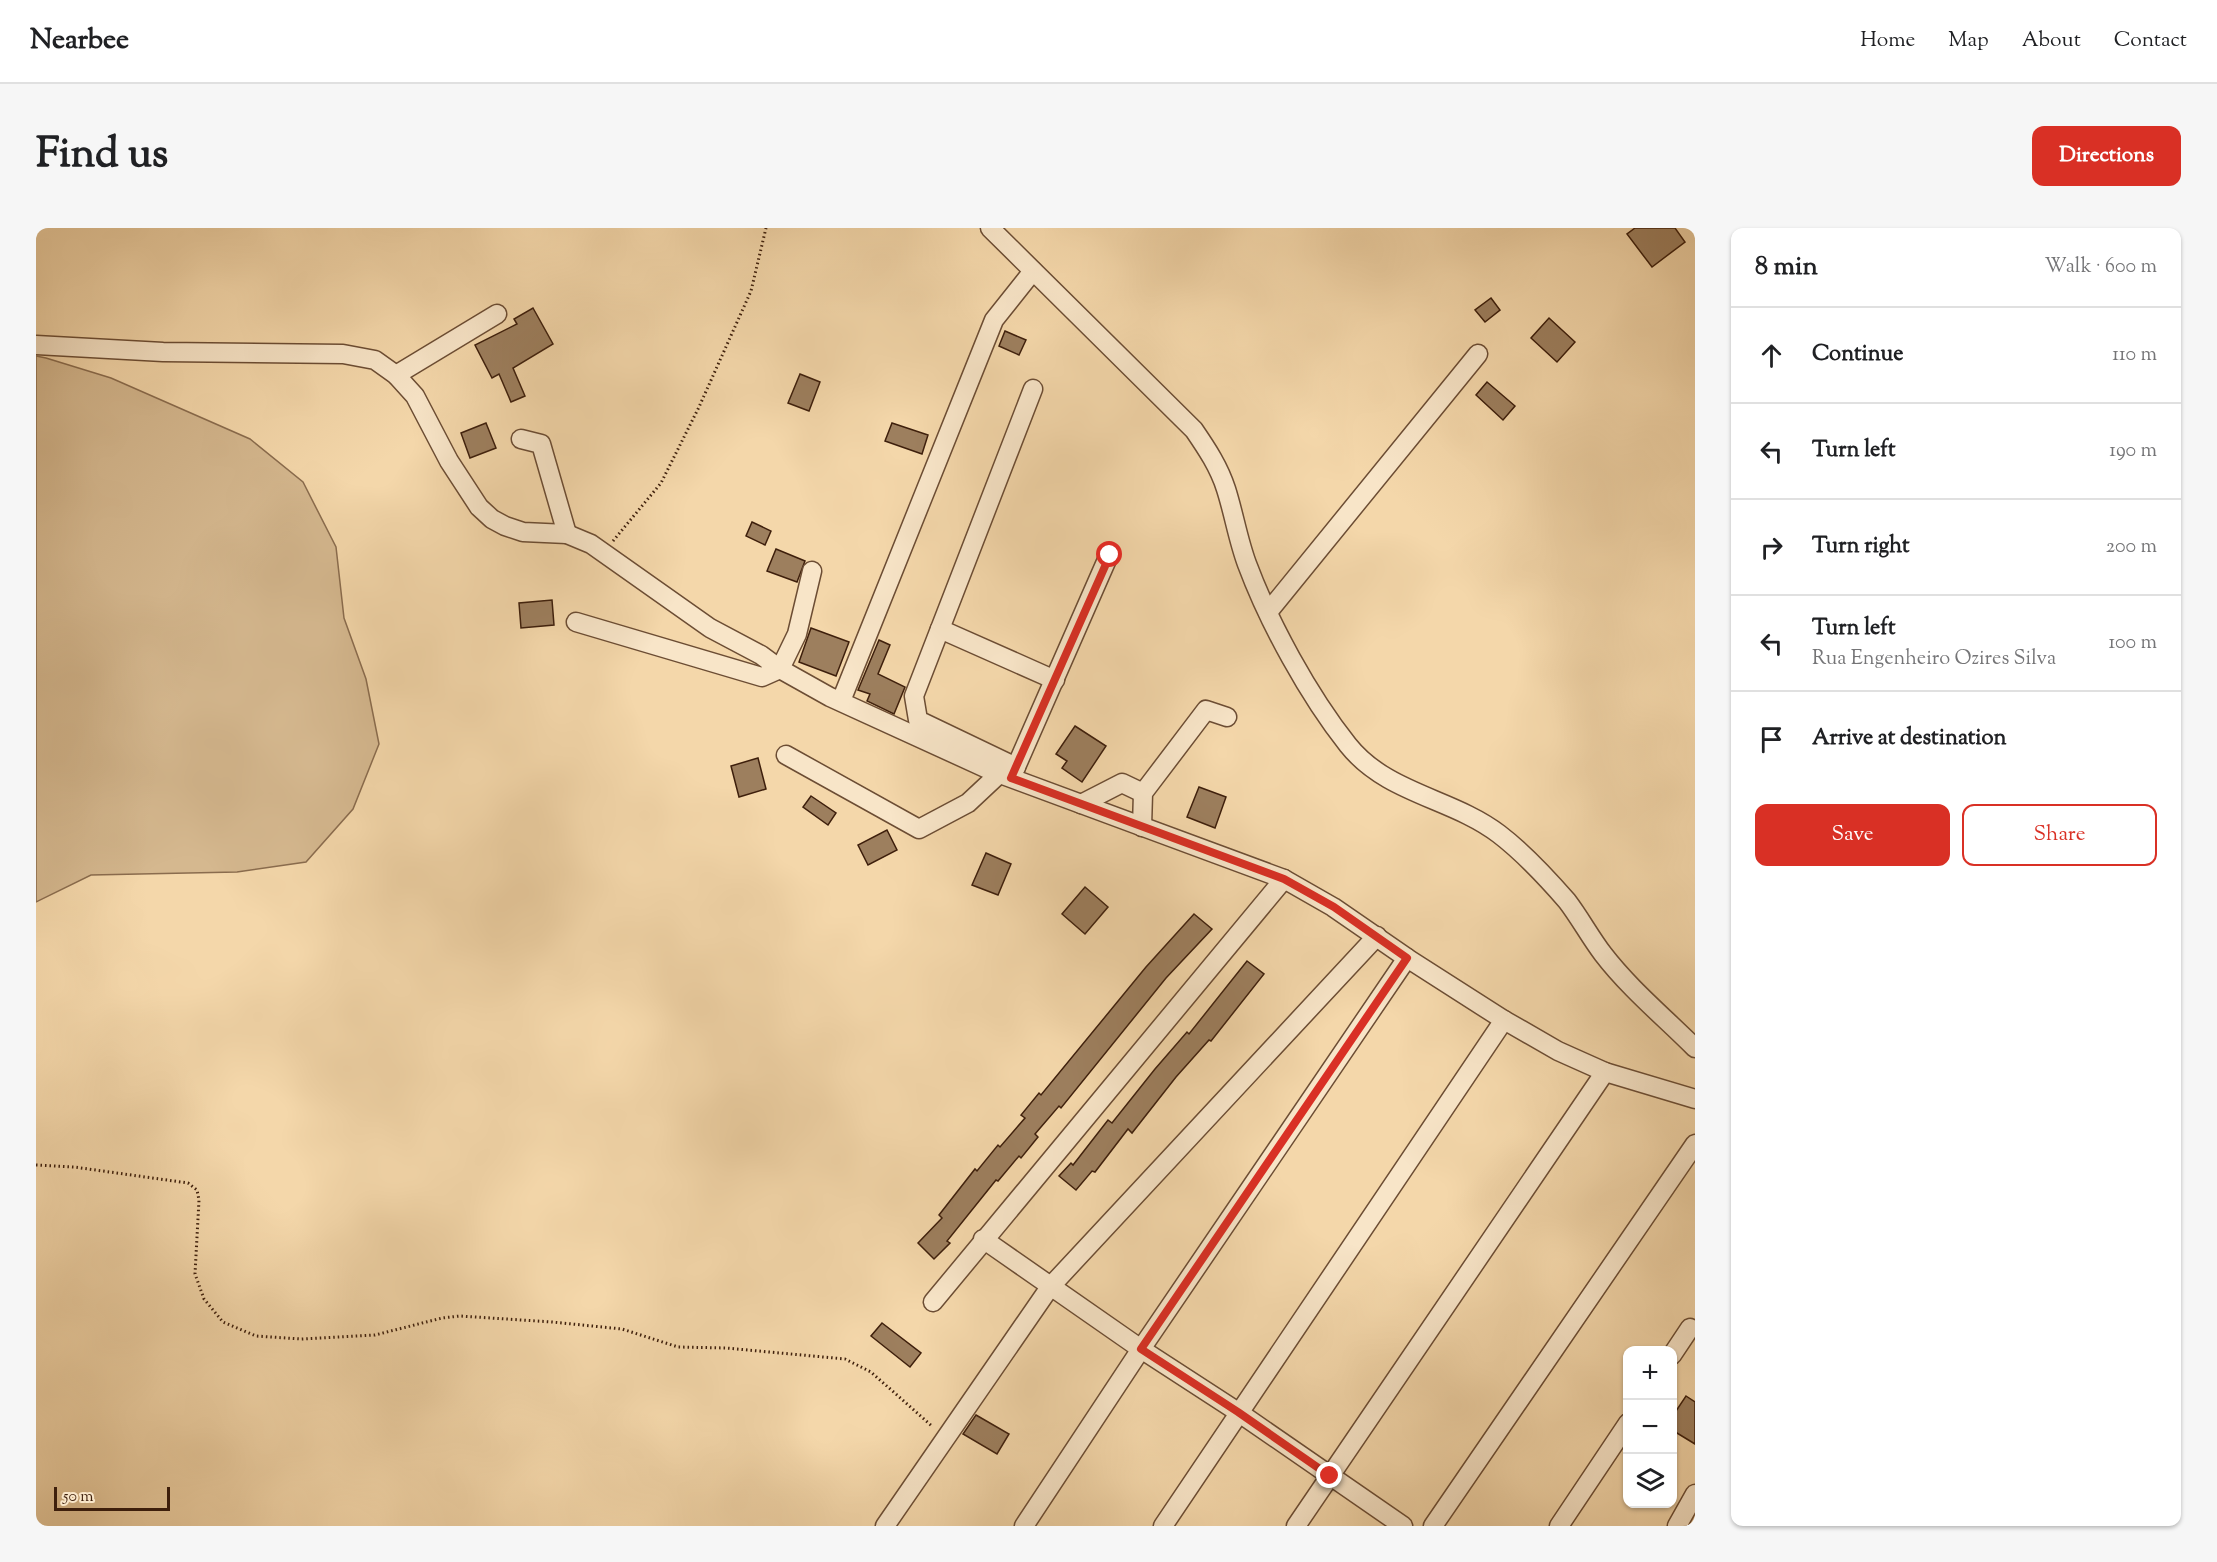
<!DOCTYPE html>
<html lang="en">
<head>
<meta charset="utf-8">
<style>
  :root { --surface:#fff; --page:#f6f6f6; --text:#202124; --muted:#757577; --line:#e0e0e0; --accent:#d93025 }
  body { margin:0; font-family:"Sorts Mill Goudy",serif; background:var(--page); color:var(--text) }
  .controls { position:absolute; right:18px; bottom:18px; display:grid; overflow:hidden; border-radius:12px; box-shadow:0 2px 4px #0004 }
  .controls button { width:54px; height:54px; display:grid; place-items:center; padding:0; border:0; border-bottom:2px solid var(--line); background:var(--surface); color:var(--text); font:30px sans-serif }
  .scale { position:absolute; left:18px; bottom:15px; width:116px; box-sizing:border-box; padding-left:6px; border:3px solid #3e1f0c; border-top:0; font-size:16px; line-height:21px; white-space:nowrap; color:#3e1f0c; -webkit-text-stroke:4px #f8e5c8; paint-order:stroke }
  .stop { position:absolute; width:18px; height:18px; margin:-14px; border:4px solid #d93025; border-radius:50%; background:#fff }
  .stop.end { background:#d93025; border-color:#fff; box-shadow:0 2px 6px #0008 }
  .list { margin:0; padding:0; list-style:none }
  h2 { display:flex; justify-content:space-between; align-items:center; height:78px; margin:0; padding:0 24px; font-size:26px }
  h2 small { font-size:20px; font-weight:400; color:var(--muted) }
  .list li { display:grid; grid-template-columns:39px 1fr auto; gap:18px; align-items:center; box-sizing:border-box; height:96px; padding:0 24px; border-top:2px solid var(--line) }
  .list b { display:block; font-size:22px; white-space:nowrap }
  .list p { margin:0; font-size:20px; white-space:nowrap; color:var(--muted) }
  .list em { font-size:20px; font-style:normal; color:var(--muted) }
  .actions { display:flex; gap:12px; padding:18px 24px }
  .actions a { flex:1; padding:14px 0; border:2px solid var(--accent); border-radius:12px; text-align:center; font-size:21px; color:var(--accent) }
  .actions .main { background:var(--accent); color:#fff }
  .icon { flex:none; width:33px; height:33px; fill:none; stroke:currentColor; stroke-width:2; stroke-linecap:round; stroke-linejoin:round }
  .map { position:relative; flex:none; width:1659px; height:1298px; overflow:hidden; border-radius:12px }
  header { display:flex; align-items:center; gap:36px; box-sizing:border-box; height:84px; padding:0 30px; background:var(--surface); border-bottom:2px solid var(--line) }
  header strong { font-size:28px }
  nav { display:flex; gap:33px; margin-inline-start:auto; font-size:21px }
  .intro { display:flex; align-items:center; justify-content:space-between; box-sizing:border-box; height:144px; padding:0 36px }
  h1 { margin:0; font-size:42px }
  .button { padding:15px 27px; border-radius:12px; background:var(--accent); color:#fff; font-size:21px; font-weight:700 }
  main { display:flex; gap:36px; padding:0 36px }
  aside { flex:1; background:var(--surface); border-radius:12px; box-shadow:0 2px 4px #0004 }
  .map>svg:first-child { display:block }
  .green { fill:#d5b88f; stroke:#8a6c4e; stroke-width:1.5 }
  .building { fill:#9d7f5e; stroke:#3e1f0c; stroke-width:1.5 }
  .lines { fill:none; stroke-linecap:round; stroke-linejoin:round }
  .street-casing { stroke:#6c4d34; stroke-width:21 }
  .path { stroke:#3e1f0c; stroke-width:3; stroke-dasharray:1.5 3; stroke-linecap:butt }
  .street { stroke:#f8e5c8; stroke-width:18 }
  .route { stroke:#d93025; stroke-width:8 }
</style>
</head>
<body>
<header>
<strong>Nearbee</strong>
<nav><a>Home</a><a>Map</a><a>About</a><a>Contact</a></nav>
</header>
<div class="intro"><h1>Find us</h1><a class="button">Directions</a></div>
<main>
<div class="map">
<svg width="1659" height="1298" viewBox="0 0 1659 1298">
  <rect width="100%" height="100%" fill="#f4d7aa"/>
  <filter id="stains"><feTurbulence type="fractalNoise" baseFrequency=".00333" numOctaves="4"/><feColorMatrix values="0 0 0 0 .2 0 0 0 0 .09 0 0 0 0 .02 0 0 0 .5 -.17"/></filter>
  <radialGradient id="worn" r=".72"><stop offset=".6" stop-color="#630" stop-opacity="0"/><stop offset="1" stop-color="#630" stop-opacity=".3"/></radialGradient>
  <!-- green -->
  <path class="green" d="M0,128L10,130L75,150L214,211L267,254L300,319L308,390L330,451L343,516L317,581L270,634L201,644L55,647L0,674Z"/>
  <!-- building -->
  <g class="building">
    <path d="M1599,0H1639L1649,14L1616,39L1591,6Z"/>
    <path d="M1455,70L1464,82L1449,94L1439,82Z"/>
    <path d="M497,80L517,116L477,140L489,168L475,174L463,146L456,150L439,117L481,96L478,91Z"/>
    <path d="M1513,90L1539,114L1521,134L1495,110Z"/>
    <path d="M969,103L990,112L983,127L963,118Z"/>
    <path d="M764,146L784,154L773,183L752,175Z"/>
    <path d="M1451,154L1479,178L1467,192L1440,167Z"/>
    <path d="M450,195L460,220L434,230L425,205Z"/>
    <path d="M856,195L892,207L886,226L849,213Z"/>
    <path d="M716,294L735,303L729,317L710,308Z"/>
    <path d="M740,321L769,333L761,354L731,343Z"/>
    <path d="M516,372L518,397L485,400L483,375Z"/>
    <path d="M775,400L813,414L800,448L763,434Z"/>
    <path d="M843,412L854,417L842,446L869,459L858,486L831,473L834,466L822,462Z"/>
    <path d="M1039,498L1070,518L1046,554L1026,540L1031,533L1020,526Z"/>
    <path d="M722,530L730,561L703,569L695,538Z"/>
    <path d="M1163,559L1190,569L1179,600L1151,589Z"/>
    <path d="M775,568L800,585L792,597L767,579Z"/>
    <path d="M851,602L861,622L832,637L822,617Z"/>
    <path d="M950,625L975,636L962,667L936,657Z"/>
    <path d="M1049,659L1072,679L1049,706L1026,686Z"/>
    <path d="M1158,686L1176,701L1130,750L1025,880L1023,878L999,906L1002,909L985,930L983,928L962,953L960,952L911,1013L914,1015L898,1031L882,1015L906,990L903,987L939,941L941,943L962,917L964,919L989,890L985,887L1003,865L1005,867L1110,739Z"/>
    <path d="M1211,733L1228,746L1175,813L1173,812L1140,849L1096,905L1092,901L1059,944L1056,943L1040,962L1023,948L1035,935L1037,937L1072,892L1076,895L1119,841L1151,804L1153,806Z"/>
    <path d="M846,1095L885,1125L874,1139L835,1108Z"/>
    <path d="M1650,1168L1659,1174V1216L1636,1202V1189Z"/>
    <path d="M940,1187L973,1206L961,1226L927,1206Z"/>
  </g>
  <g class="lines">
    <defs>
      <g id="street">
        <path d="M954,0L1158,202C1171,221 1183,239 1190,261C1198,286 1202,312 1211,336C1233,395 1273,468 1312,517C1351,566 1416,570 1463,606C1488,625 1511,650 1531,673C1544,690 1554,709 1567,726C1593,760 1628,789 1659,820"/>
        <path d="M0,117L127,124L307,126L339,132L360,147L379,168L413,233L443,279L456,291L469,298L487,304L531,306L555,316L674,400L725,427L744,441L794,469L956,543L1248,651L1297,679L1371,730L1468,792L1522,823L1569,844L1659,871"/>
        <path d="M360,147L461,86"/>
        <path d="M485,211L505,216L531,306"/>
        <path d="M1232,384L1442,126"/>
        <path d="M540,394L726,449L744,441L761,406L776,343"/>
        <path d="M904,401L1019,452"/>
        <path d="M805,473L958,92L997,43"/>
        <path d="M750,527L883,601L932,575L963,546"/>
        <path d="M980,539L882,492L878,468L997,161"/>
        <path d="M976,548L1073,327"/>
        <path d="M1045,576L1086,555L1107,565"/>
        <path d="M1106,599L1107,565L1170,482L1191,489"/>
        <path d="M947,1011L1105,1121L1202,1184L1367,1298"/>
        <path d="M897,1074L1248,651"/>
        <path d="M1636,1127L1654,1100"/>
        <path d="M849,1298L1014,1059L1341,708"/>
        <path d="M988,1298L1105,1121L1371,730"/>
        <path d="M1127,1298L1468,792"/>
        <path d="M1260,1298L1569,844"/>
        <path d="M1397,1298L1659,916"/>
        <path d="M1523,1298L1592,1195"/>
        <path d="M1641,1298L1659,1266"/>
      </g>
    </defs>
    <!-- street casing -->
    <use href="#street" class="street-casing"/>
    <!-- path -->
    <g class="path">
      <path d="M577,313L625,255L663,179L715,63L730,0"/>
      <path d="M0,937L38,939L152,955L161,962L163,972L159,1046L168,1071L187,1094L220,1108L265,1111L339,1107L406,1090L424,1088L516,1094L586,1101L642,1119L690,1120L809,1131L835,1144L897,1199"/>
    </g>
    <!-- street -->
    <use href="#street" class="street"/>
  </g>
  <g class="lines">
    <!-- route -->
    <path class="route" d="M1074,327L975,550L1248,651L1298,679L1371,730L1105,1121L1202,1184L1294,1248"/>
  </g>
  <rect width="100%" height="100%" filter="url(#stains)"/>
  <rect width="100%" height="100%" fill="url(#worn)"/>
</svg>
<div class="controls">
<button>+</button>
<button>−</button>
<button><svg class="icon" aria-label="layers" viewBox="0 0 24 24"><path d="M12 4l9 5-9 5-9-5zM3 14l9 5 9-5"/></svg></button>
</div>
<div class="scale">50 m</div>
<div class="stop" style="left:1074px;top:327px"></div>
<div class="stop end" style="left:1294px;top:1248px"></div>
</div>
<aside>
<h2>8 min<small>Walk · 600 m</small></h2>
<ul class="list">
<li><svg class="icon" aria-label="ahead" viewBox="0 0 24 24"><path d="M12 20V5M6 11l6-6 6 6"/></svg><div><b>Continue</b></div><em>110 m</em></li>
<li><svg class="icon" aria-label="left" viewBox="0 0 24 24"><path d="M17 20v-9H6M10 6l-5 5 5 5"/></svg><div><b>Turn left</b></div><em>190 m</em></li>
<li><svg class="icon" aria-label="right" viewBox="0 0 24 24"><path d="M7 20v-9h11M14 6l5 5-5 5"/></svg><div><b>Turn right</b></div><em>200 m</em></li>
<li><svg class="icon" aria-label="left" viewBox="0 0 24 24"><path d="M17 20v-9H6M10 6l-5 5 5 5"/></svg><div><b>Turn left</b><p>Rua Engenheiro Ozires Silva</p></div><em>100 m</em></li>
<li><svg class="icon" aria-label="arrive" viewBox="0 0 24 24"><path d="M6 21V4h12l-3 4 3 4H6"/></svg><div><b>Arrive at destination</b></div></li>
</ul>
<div class="actions"><a class="main">Save</a><a>Share</a></div>
</aside>
</main>
</body>
</html>
